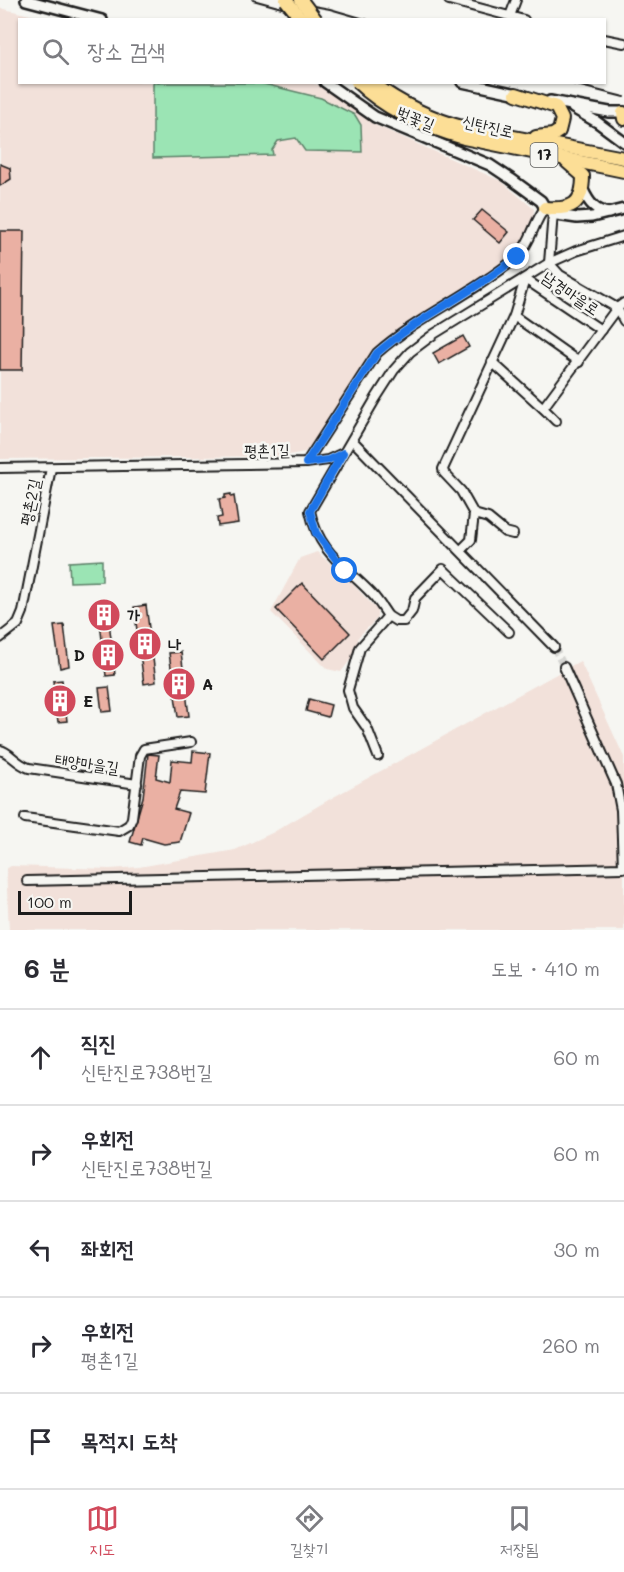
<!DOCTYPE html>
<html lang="ko">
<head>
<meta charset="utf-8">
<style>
  :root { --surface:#fff; --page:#f2f2f3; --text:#2b2b33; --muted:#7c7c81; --line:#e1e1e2; --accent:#d1495b }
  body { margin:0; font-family:Mali,"Poor Story",sans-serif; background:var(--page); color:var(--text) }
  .scale { position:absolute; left:18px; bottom:15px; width:114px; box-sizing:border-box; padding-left:6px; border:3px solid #1c1c1c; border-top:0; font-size:16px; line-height:21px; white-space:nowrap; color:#1c1c1c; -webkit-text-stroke:4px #f6f6f2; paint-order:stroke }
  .stop { position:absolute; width:18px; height:18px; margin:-14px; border:4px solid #1a73e8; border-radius:50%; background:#fff }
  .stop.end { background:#1a73e8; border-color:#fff; box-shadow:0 2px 6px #0008 }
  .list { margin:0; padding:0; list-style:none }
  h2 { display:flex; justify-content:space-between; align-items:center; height:78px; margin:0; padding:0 24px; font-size:26px }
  h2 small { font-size:20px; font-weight:400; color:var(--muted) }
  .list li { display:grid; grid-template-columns:39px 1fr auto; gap:18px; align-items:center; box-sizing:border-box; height:96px; padding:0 24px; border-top:2px solid var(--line) }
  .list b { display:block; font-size:22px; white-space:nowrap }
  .list p { margin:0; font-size:20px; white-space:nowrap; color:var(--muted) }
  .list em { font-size:20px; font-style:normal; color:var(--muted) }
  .icon { flex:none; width:33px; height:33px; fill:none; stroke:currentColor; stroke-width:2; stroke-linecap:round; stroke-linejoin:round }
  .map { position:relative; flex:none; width:624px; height:930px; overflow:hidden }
  .search { position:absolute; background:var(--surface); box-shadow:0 2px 4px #0004; left:18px; right:18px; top:18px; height:66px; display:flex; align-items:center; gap:15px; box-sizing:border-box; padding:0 21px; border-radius:0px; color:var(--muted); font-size:22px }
  .sheet { height:558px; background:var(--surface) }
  nav { display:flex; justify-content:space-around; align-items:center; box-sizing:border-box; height:84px; border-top:2px solid var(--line); background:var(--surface); font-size:16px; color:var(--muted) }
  nav a { display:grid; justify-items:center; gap:3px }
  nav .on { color:var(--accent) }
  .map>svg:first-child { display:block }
  .built { fill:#f2e1da }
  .green { fill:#9be4b4; stroke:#5c8068; stroke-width:1.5 }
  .building { fill:#eab0a3; stroke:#1c1c1c; stroke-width:1.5 }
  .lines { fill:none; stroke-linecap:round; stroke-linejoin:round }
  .minor-tunnel { stroke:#d5d5d2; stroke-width:8; stroke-dasharray:8 4; stroke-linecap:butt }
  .minor-casing { stroke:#1c1c1c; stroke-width:12 }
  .tertiary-casing { stroke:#1c1c1c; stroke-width:14 }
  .primary-casing { stroke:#1c1c1c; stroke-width:16 }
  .minor { stroke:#f6f6f2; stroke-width:8 }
  .tertiary { stroke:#f6f6f2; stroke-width:9 }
  .primary { stroke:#fcde96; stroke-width:12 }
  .rail { stroke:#1c1c1c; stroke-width:2 }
  .primary-bridge-casing { stroke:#1c1c1c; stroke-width:16; stroke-linecap:butt }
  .primary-bridge { stroke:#fcde96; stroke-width:12 }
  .route { stroke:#1a73e8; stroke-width:8 }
  .labels { text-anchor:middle; stroke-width:5; stroke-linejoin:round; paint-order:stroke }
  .shield { fill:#f6f6f2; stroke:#5d5d5c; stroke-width:1.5 }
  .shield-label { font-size:15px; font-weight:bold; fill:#1c1c1c }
  .street-label { font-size:16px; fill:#1c1c1c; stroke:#f6f6f2 }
  .poi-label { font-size:16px; font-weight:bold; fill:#1c1c1c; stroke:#f6f6f2; text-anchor:start }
</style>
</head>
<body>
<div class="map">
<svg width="624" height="930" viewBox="0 0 624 930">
  <rect width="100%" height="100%" fill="#f6f6f2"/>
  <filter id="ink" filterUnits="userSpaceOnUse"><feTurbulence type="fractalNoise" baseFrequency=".0167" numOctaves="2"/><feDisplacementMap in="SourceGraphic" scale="12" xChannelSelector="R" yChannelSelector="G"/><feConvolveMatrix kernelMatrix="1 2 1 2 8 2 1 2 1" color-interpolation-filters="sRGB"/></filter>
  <g filter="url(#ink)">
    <!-- built -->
    <g class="built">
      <path d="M0,8L47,19L20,20V82H307L319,85L375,125L501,181L534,209L533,222L525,246L497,271L386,340L369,356L315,441L305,452L283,456L0,459Z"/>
      <path d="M317,552L348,579L377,610V619L359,636L354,655L341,672L327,669L271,612L300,558Z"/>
      <path d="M580,661L624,757V930H9L6,869L11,866L110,869L139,867L235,850L272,833L330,799Z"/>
    </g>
    <!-- green -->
    <g class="green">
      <path d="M153,83H260L321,98L355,115L361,125L362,152L305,151L296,138L278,141L272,150L273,155L153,158Z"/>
      <path d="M102,560V581L70,582L69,562Z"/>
    </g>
    <!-- building -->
    <g class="building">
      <path d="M0,164L10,168L11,179L0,186Z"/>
      <path d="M482,210L509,232L500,243L473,220Z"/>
      <path d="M0,231H24L22,370H0Z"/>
      <path d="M463,336L469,347L439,364L433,353Z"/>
      <path d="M231,494V497L234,496L238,523L218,526L217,518L222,517L219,499L225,498V495Z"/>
      <path d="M302,583L350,633L324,659L276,609Z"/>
      <path d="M107,603L115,675L106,676L98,604Z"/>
      <path d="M146,605L156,682L144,684L134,607Z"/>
      <path d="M64,625L69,666L60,668L54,626Z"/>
      <path d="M181,652L189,716L178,717L169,653Z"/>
      <path d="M62,680L67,721L58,722L53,681Z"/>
      <path d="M109,687L112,711L102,712L99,688Z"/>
      <path d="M309,699L331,705L328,717L306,711Z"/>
      <path d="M193,751L210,753L205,794L180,792L174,809L189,813L180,842L164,844L143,838L141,845L130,842L143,797L148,754L159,755L156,778L170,782L172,760L192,762Z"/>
    </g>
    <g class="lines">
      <!-- minor-tunnel -->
      <path class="minor-tunnel" d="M554,647L564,667"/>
      <defs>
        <g id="minor">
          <path d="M449,0L524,20"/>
          <path d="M510,16L516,0"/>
          <path d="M604,39L624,43"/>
          <path d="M553,213L549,263L560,275L617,308L624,321"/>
          <path d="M514,316L579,362"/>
          <path d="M492,362L543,408L556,421"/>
          <path d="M543,408L617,308L624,303"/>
          <path d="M352,440L554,647"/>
          <path d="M306,463L328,460L341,454"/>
          <path d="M0,468L306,463L377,353C411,323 452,304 489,278C499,271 510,264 518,256C532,241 533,223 545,208"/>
          <path d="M474,514L488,518L505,532L513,534"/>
          <path d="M461,550L471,540L474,514L461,491L444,473L443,469L514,316L525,279L601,330"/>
          <path d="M388,616L396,621H404L412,611L415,598L443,569L509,632"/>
          <path d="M0,638L18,624L23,612L51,468"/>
          <path d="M0,750C10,752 15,763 29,768L137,784"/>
          <path d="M378,756L367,728L353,708L348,690L360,648L388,616C383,609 378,600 371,593C344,565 319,553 310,511L376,398L394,370L410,352L434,334L549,263L576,251L624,236"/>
          <path d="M25,818L119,831L129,825L132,818L140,756L144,749L191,742"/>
          <path d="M27,881L623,868L621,810L616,784L564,667"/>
        </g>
        <g id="tertiary">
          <path d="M26,0L102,20"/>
          <path d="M325,82L375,117L490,165L511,179L541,201L545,208L557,215L577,218L592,217L624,209"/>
          <path d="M462,82L522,95"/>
          <path d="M550,101L609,112H624"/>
          <path d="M573,108L597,122L624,142"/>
          <path d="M583,190C589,203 595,211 609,213"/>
        </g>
        <g id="primary">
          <path d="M516,94L556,107L562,119L559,131L553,135L536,137"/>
          <path d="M623,113L624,119"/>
          <path d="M466,128L624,158"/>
          <path d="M464,138L624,171"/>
          <path d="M545,208C572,210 583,205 583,176L567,162"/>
        </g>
      </defs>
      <!-- minor casing -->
      <use href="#minor" class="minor-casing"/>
      <!-- tertiary casing -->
      <use href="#tertiary" class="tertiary-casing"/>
      <!-- primary casing -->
      <use href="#primary" class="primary-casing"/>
      <!-- minor -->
      <use href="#minor" class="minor"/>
      <!-- tertiary -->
      <use href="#tertiary" class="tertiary"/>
      <!-- primary -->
      <use href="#primary" class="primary"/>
      <!-- rail -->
      <g class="rail">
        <path d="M253,0L325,20"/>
        <path d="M281,0L330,9L368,20"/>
        <path d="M565,82L624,97"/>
      </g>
      <defs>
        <g id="primary-bridge">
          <path d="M286,0L302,20"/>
          <path d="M301,0L316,20"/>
          <path d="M357,82C387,111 424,127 464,138"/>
          <path d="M371,82C401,104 430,119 466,128"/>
        </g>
      </defs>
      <!-- primary-bridge casing -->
      <use href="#primary-bridge" class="primary-bridge-casing"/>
      <!-- primary-bridge -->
      <use href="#primary-bridge" class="primary-bridge"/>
    </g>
  </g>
  <g class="lines" filter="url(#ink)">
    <!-- route -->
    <path class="route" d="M345,571L316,533L310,511L343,453L328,460L306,463L377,353C420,316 473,293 517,257"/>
  </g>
  <!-- icons -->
  <defs>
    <symbol id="building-disc" viewBox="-11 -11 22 22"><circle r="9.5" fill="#d1495b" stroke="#f6f6f2"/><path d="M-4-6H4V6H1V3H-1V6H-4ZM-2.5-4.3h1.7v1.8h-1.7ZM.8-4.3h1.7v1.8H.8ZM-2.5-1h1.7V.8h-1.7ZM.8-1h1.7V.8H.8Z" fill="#fff"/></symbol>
  </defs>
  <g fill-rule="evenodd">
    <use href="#building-disc" x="85" y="596" width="38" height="38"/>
    <use href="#building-disc" x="126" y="625" width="38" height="38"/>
    <use href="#building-disc" x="89" y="636" width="38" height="38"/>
    <use href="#building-disc" x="160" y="665" width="38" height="38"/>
    <use href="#building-disc" x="41" y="682" width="38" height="38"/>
  </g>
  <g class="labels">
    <!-- shield labels -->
    <rect class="shield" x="530.5" y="143" width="27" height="24" rx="4.5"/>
    <g class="shield-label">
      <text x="544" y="160">17</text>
    </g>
    <!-- street labels -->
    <g class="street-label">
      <text transform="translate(416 118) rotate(22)" y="6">벚꽃길</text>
      <text transform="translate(488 126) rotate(13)" y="6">신탄진로</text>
      <text transform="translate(571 293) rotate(34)" y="6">남경마을로</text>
      <text transform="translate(267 450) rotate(-1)" y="6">평촌1길</text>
      <text transform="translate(30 502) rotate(-79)" y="6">평촌2길</text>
      <text transform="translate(87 763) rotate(8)" y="6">태양마을길</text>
    </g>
    <!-- poi labels -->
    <g class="poi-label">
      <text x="127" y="621">가</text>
      <text x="168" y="650">나</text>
      <text x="85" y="661" text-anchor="end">D</text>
      <text x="202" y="690">A</text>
      <text x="83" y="707">E</text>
    </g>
  </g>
</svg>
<div class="scale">100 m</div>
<div class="stop" style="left:345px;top:571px"></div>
<div class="stop end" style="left:517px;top:257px"></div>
<div class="search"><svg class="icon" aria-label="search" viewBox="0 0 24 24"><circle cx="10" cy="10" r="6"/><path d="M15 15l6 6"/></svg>장소 검색</div>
</div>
<section class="sheet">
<h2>6 분<small>도보 · 410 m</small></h2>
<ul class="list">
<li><svg class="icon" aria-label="ahead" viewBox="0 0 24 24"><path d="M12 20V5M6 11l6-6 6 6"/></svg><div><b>직진</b><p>신탄진로738번길</p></div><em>60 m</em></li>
<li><svg class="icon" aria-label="right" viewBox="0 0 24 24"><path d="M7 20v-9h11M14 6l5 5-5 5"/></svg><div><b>우회전</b><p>신탄진로738번길</p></div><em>60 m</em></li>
<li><svg class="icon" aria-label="left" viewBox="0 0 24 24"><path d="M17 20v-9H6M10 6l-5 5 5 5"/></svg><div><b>좌회전</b></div><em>30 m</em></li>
<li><svg class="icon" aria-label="right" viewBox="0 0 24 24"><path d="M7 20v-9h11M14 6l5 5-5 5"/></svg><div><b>우회전</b><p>평촌1길</p></div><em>260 m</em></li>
<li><svg class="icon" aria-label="arrive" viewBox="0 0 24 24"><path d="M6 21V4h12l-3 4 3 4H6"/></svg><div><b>목적지 도착</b></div></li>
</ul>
</section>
<nav>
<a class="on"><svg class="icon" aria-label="map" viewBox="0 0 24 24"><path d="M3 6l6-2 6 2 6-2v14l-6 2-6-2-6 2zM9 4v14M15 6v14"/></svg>지도</a>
<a><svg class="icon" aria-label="directions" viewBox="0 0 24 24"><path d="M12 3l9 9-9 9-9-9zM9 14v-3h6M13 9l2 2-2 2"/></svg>길찾기</a>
<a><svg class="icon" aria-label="saved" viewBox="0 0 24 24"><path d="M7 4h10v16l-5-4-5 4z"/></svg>저장됨</a>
</nav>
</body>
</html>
